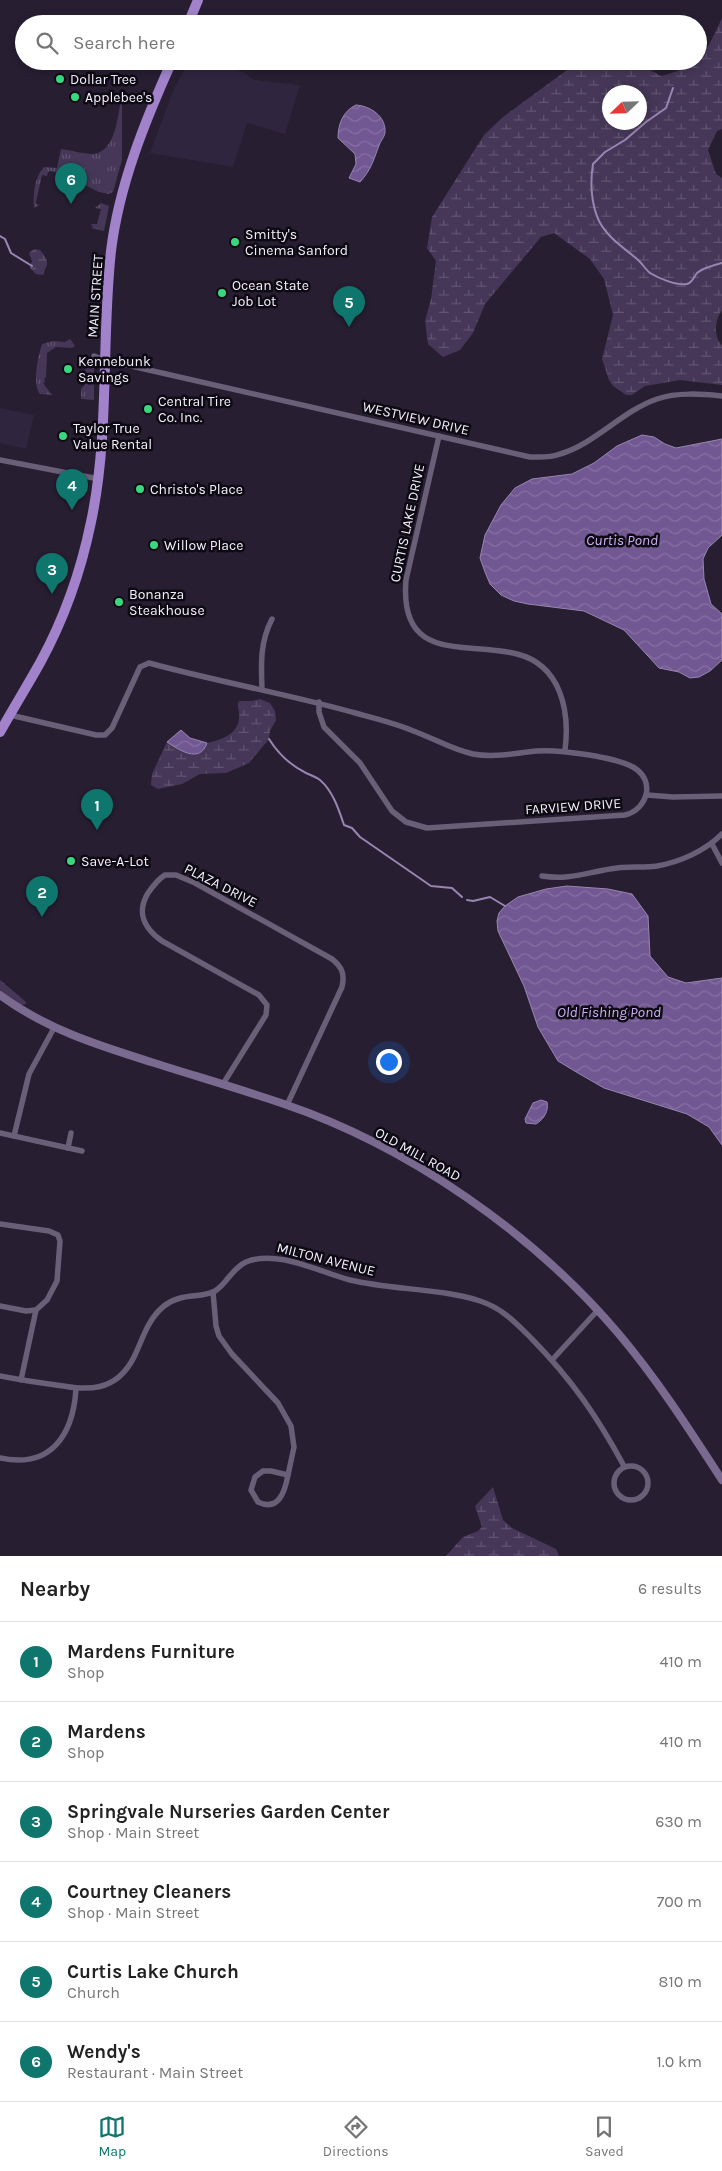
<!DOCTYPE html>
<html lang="en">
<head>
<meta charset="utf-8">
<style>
  :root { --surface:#fff; --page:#f6f6f6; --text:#222; --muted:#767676; --line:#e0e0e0; --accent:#0f766e }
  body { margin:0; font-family:Karla,sans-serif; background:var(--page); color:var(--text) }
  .compass { position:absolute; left:602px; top:85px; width:45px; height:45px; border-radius:50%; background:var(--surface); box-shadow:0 2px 8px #0003; rotate:247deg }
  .you { position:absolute; left:388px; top:1061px; width:18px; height:18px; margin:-12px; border:4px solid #fff; border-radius:50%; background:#1a73e8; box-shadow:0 0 0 8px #1a73e833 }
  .badge { display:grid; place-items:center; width:32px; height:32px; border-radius:50%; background:var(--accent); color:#fff; font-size:16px; font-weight:700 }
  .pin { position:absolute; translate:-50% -41px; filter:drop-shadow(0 1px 2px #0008) }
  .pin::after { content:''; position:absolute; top:26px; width:18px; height:15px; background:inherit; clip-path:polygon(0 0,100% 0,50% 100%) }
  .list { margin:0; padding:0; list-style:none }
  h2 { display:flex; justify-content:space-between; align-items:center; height:65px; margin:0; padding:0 20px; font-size:21px }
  h2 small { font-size:16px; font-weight:400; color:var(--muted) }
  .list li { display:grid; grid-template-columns:32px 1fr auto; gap:15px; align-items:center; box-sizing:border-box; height:80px; padding:0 20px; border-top:1px solid var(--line) }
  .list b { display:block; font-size:19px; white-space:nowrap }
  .list p { margin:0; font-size:16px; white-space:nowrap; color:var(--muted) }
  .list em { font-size:16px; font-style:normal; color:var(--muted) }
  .icon { flex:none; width:28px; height:28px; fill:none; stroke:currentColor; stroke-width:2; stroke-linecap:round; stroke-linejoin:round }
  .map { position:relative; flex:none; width:722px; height:1556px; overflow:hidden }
  .search { position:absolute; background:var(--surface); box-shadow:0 2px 8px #0003; left:15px; right:15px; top:15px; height:55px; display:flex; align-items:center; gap:12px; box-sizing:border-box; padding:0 18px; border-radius:28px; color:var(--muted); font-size:19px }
  .sheet { height:545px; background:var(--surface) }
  nav { display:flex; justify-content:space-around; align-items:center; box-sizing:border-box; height:70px; border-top:1px solid var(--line); background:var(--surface); font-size:14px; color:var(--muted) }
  nav a { display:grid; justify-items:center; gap:2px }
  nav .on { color:var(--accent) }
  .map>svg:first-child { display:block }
  .built { fill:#30253f }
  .grass { fill:url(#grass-tufts) }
  .wetland { fill:url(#wetland-marsh); fill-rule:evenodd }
  .water { fill:url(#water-waves); stroke:#9885b2 }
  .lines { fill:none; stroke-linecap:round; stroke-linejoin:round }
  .stream { stroke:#9885b2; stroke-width:2 }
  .street { stroke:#695f77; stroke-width:5.5 }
  .secondary { stroke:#7a6a90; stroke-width:8 }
  .highway { stroke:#a282cb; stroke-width:10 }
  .poi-dot { fill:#39d87f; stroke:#0e0a13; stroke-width:2 }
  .labels { text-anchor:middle; stroke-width:5; stroke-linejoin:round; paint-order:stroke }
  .poi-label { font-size:14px; fill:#f4effd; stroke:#0e0a13; text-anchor:start }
  .street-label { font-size:14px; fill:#f4effd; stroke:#0e0a13 }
  .water-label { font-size:15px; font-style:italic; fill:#cdb0f5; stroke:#0e0a13 }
</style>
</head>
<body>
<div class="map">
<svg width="722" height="1556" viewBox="0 0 722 1556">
  <defs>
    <pattern id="grass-tufts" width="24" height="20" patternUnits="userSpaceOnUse" patternTransform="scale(1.25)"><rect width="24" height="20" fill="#463758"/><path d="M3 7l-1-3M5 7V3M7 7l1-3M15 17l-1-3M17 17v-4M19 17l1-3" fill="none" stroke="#615471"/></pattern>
    <pattern id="wetland-marsh" width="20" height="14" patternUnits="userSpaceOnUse" patternTransform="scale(1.25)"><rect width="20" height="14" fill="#463758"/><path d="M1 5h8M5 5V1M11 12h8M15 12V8" fill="none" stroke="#615471"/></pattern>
    <pattern id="water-waves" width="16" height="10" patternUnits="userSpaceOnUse" patternTransform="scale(1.25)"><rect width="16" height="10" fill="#715892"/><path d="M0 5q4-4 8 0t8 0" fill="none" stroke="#8670a2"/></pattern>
  </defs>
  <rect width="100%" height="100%" fill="#271e32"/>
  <!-- built -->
  <g class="built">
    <path d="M189,61H207L243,72L254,80L300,85L285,134L247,123L233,167L150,153L173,91Z"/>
    <path d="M0,408L34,415L26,449L0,443Z"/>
  </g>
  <!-- grass -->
  <g class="grass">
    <path d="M122,94V160L113,192L109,194L99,192L85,185L84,178L50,171L48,172L47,176L42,175L36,202L37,205L41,204L34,208C33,194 34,178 44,167L57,168L61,149C71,150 83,154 93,154C117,152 118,112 122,94Z"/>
    <path d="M101,203L109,206L104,231L91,228L93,227L91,224H97L101,209L95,208Z"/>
    <path d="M70,339L75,346L72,348L56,347L47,353L46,377L44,379L45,382L43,383L52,395L40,394C32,384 38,356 42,344L53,341L65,342Z"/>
    <path d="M90,359L94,362V400L81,399V389L86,383L85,362L86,360Z"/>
    <path d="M0,980L26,1002V1004L21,1005L0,990Z"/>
  </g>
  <!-- wetland -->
  <g class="wetland">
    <path d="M722,18V129L717,131L708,150L716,174L722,178V310C715,319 713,337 722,345V385L680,380L645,386L632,395H626L613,386L609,380L602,359L613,315L604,279L590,259L554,233L541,237L485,304L473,333L460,350L443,357L428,344L425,321L431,299L436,261L427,248L432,217L484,135L503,117L578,62L634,61L661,76C700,67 706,53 722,18ZM640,92V122H610V92Z"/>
    <path d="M34,249L40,250C50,263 48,262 43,275L36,274L30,268L32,261L29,253Z"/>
    <path d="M260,699L270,703L275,711L276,720L270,731L269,739L249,763L226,773L200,774L182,784L158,789L151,785L152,774L167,742C179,750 200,764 207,743C221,740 239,734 239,717C240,710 236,707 239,701H252Z"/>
    <path d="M493,1487L503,1520L512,1528L556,1549L559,1556H446L463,1537L478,1531L482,1527L475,1506Z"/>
  </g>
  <!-- water -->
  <g class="water">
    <path d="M356,105C370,106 386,116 385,132C385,136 382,139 380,143C374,158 372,169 360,182L349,178L356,164L355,154L338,138C338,124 343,111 356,105Z"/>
    <path d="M642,435L654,437L665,444L676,448L722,439V535L708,548L703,559L704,579L711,604L722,614V660L710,671L699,677L690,678L679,672L659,668L624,630L584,611L528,604L514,601L501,595L490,584L485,572L480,558L485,535L501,505L515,488L532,479L572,474L594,463L617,446Z"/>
    <path d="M181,730L190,738L207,743C200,764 179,750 167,742Z"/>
    <path d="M567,886L608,889L632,894L648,916L650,956L668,977L686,983L722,978V1145L709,1127L687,1114L604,1088L578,1073L558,1061L538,1027L524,986L498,931L497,921L499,913L505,906L518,897L546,889Z"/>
    <path d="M541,1100L547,1102C549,1111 544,1119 536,1124L526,1123L525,1119L533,1103Z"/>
  </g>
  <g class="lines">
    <!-- stream -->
    <g class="stream">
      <path d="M673,88L666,108L646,122L625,140L605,152L593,164C590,182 591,204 599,221C608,238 623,247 637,259C642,263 645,269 650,273C658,278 677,286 687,284C692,283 694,277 697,273C703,268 714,265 722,263"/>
      <path d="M0,236L5,239L11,253L32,266"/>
      <path d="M269,739C279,755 290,765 306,773C311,775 316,777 320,780C333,791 339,810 344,825L352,828L360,837L431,886L452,888L462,897"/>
      <path d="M467,900L473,901L490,897L505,906"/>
    </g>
    <!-- street -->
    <g class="street">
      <path d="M94,356L105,360L530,457C540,457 550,458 560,454C595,444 622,411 657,399C677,392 702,394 722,396"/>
      <path d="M439,436L406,580C399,664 466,641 517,654C561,665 570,711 565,750"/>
      <path d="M0,460L99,479"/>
      <path d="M262,689C261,663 260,642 272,619"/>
      <path d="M10,715L96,735H105L112,728L140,667L149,663C218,682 289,694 359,714C378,719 398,724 416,732C435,739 453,750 473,754C495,758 515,753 537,751C559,749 614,757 633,767C656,780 648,809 625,815L427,828L406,822L392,811L360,763L324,727L319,712V702"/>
      <path d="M647,795L673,797L722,796"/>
      <path d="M712,844L722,863"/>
      <path d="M542,876C568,880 585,873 610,869C626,866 642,868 657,866C680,862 705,851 722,834"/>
      <path d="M223,1084L266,1015L267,1005L259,995L162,941C144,928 136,913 148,893C153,886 158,879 165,875H176L195,883L332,959C342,967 345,974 342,987L287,1105"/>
      <path d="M0,1133L82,1151"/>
      <path d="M14,1136L29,1074L54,1028"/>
      <path d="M68,1148L71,1133"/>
      <path d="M0,1224L49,1231L58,1235L60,1241L57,1281L47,1300L36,1310L21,1380"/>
      <path d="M213,1292L216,1326L219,1336L232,1354L278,1403L291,1426L294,1447L288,1475"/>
      <path d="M0,1306L26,1311L36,1310"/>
      <path d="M552,1360L598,1310"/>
      <path d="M0,1376C16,1379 33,1382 49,1384C86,1390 116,1395 135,1355C143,1338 148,1319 164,1306C182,1292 200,1299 215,1291C227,1284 231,1269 246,1262C277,1249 319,1272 350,1280C391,1290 440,1288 480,1301C502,1308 516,1323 532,1339C572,1380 597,1416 624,1466"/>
      <path d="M0,1458C51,1469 73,1435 76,1389"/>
      <circle cx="631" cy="1483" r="17"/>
      <path d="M263,1471H271L288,1475C285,1491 279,1512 258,1502L251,1490L255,1477Z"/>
    </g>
    <!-- secondary -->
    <path class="secondary" d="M0,995C46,1029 97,1045 151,1062C195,1076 240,1089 284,1104C408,1146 533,1233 618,1333C657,1379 689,1429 722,1480"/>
    <!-- highway -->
    <g class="highway">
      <path d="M188,24L198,0"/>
      <path d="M0,732C13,709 27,686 40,663C64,619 81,571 91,522C110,433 101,341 111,251C119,185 145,121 172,61"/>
    </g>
  </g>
  <!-- markers -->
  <g class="poi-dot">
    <circle cx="60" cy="79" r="5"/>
    <circle cx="75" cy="97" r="5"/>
    <circle cx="235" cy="242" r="5"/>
    <circle cx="222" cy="293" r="5"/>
    <circle cx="68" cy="369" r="5"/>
    <circle cx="148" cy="409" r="5"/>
    <circle cx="63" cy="436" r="5"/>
    <circle cx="140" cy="489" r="5"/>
    <circle cx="154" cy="545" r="5"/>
    <circle cx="119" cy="602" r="5"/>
    <circle cx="71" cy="861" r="5"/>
  </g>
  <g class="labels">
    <!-- poi labels -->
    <g class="poi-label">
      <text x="70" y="84">Dollar Tree</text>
      <text x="85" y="102">Applebee's</text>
      <text x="245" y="239">Smitty's<tspan x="245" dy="16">Cinema Sanford</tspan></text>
      <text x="232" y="290">Ocean State<tspan x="232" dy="16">Job Lot</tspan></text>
      <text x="78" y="366">Kennebunk<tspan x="78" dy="16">Savings</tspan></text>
      <text x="158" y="406">Central Tire<tspan x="158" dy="16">Co. Inc.</tspan></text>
      <text x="73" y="433">Taylor True<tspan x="73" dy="16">Value Rental</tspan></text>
      <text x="150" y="494">Christo's Place</text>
      <text x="164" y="550">Willow Place</text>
      <text x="129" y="599">Bonanza<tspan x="129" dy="16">Steakhouse</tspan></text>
      <text x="81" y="866">Save-A-Lot</text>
    </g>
    <!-- street labels -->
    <g class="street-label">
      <text transform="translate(95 296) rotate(-86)" y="5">MAIN STREET</text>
      <text transform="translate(416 418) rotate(13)" y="5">WESTVIEW DRIVE</text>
      <text transform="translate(407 523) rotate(-78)" y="5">CURTIS LAKE DRIVE</text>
      <text transform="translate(573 806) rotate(-4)" y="5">FARVIEW DRIVE</text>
      <text transform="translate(221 885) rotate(27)" y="5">PLAZA DRIVE</text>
      <text transform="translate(418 1154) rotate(29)" y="5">OLD MILL ROAD</text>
      <text transform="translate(326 1259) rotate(14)" y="5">MILTON AVENUE</text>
    </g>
    <!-- water labels -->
    <g class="water-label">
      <text x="622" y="545">Curtis Pond</text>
      <text x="609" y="1017">Old Fishing Pond</text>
    </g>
  </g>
</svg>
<svg class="compass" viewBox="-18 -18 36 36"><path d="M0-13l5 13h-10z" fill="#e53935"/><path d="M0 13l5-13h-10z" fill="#767676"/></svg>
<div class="you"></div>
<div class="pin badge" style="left:97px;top:830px">1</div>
<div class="pin badge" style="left:42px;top:917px">2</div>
<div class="pin badge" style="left:52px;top:594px">3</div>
<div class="pin badge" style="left:72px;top:510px">4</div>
<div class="pin badge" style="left:349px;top:327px">5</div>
<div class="pin badge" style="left:71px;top:204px">6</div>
<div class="search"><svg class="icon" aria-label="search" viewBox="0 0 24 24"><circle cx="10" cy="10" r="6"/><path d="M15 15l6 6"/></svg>Search here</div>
</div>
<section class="sheet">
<h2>Nearby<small>6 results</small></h2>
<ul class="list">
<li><span class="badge">1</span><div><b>Mardens Furniture</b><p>Shop</p></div><em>410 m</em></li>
<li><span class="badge">2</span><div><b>Mardens</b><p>Shop</p></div><em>410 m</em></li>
<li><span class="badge">3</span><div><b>Springvale Nurseries Garden Center</b><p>Shop · Main Street</p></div><em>630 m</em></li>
<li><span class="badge">4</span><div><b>Courtney Cleaners</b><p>Shop · Main Street</p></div><em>700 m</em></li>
<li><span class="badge">5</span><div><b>Curtis Lake Church</b><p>Church</p></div><em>810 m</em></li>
<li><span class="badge">6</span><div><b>Wendy's</b><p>Restaurant · Main Street</p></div><em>1.0 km</em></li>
</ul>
</section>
<nav>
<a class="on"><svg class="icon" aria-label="map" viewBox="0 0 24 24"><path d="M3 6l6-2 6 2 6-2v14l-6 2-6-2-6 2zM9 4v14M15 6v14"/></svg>Map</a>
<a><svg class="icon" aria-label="directions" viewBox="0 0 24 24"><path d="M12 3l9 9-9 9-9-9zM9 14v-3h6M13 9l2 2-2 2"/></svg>Directions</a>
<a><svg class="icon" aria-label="saved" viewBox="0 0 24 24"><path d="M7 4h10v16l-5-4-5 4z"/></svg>Saved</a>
</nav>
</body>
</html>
